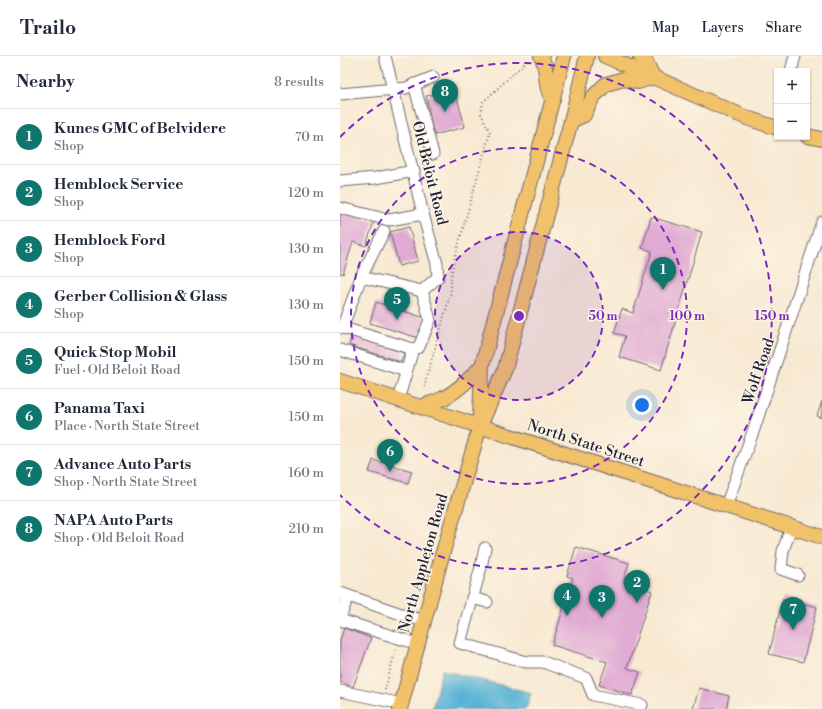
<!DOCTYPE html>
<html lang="en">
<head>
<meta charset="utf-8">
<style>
  :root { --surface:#fff; --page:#f6f6f7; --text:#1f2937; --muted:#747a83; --line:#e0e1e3; --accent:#0f766e }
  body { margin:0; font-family:"Libre Bodoni",serif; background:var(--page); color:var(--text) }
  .controls { position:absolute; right:12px; top:12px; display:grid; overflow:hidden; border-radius:0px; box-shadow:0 1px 3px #0004 }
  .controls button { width:36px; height:36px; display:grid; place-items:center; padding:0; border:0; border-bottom:1px solid var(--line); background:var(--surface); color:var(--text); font:20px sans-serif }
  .you { position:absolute; left:302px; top:349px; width:14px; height:14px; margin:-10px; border:3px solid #fff; border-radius:50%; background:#1a73e8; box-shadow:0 0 0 6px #1a73e833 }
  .badge { display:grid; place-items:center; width:26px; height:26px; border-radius:50%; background:var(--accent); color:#fff; font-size:13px; font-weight:700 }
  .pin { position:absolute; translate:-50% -33px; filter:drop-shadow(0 1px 2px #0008) }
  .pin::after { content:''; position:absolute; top:21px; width:14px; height:12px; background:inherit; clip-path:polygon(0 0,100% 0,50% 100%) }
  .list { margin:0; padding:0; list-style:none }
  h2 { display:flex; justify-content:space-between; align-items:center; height:52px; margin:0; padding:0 16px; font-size:17px }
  h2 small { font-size:13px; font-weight:400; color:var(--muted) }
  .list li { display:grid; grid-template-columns:26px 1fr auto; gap:12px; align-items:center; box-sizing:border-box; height:56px; padding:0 16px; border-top:1px solid var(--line) }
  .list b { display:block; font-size:15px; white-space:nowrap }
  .list p { margin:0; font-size:13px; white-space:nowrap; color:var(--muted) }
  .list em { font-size:13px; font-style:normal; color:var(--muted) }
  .map { position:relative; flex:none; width:482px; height:653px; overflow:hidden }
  header { display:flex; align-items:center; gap:24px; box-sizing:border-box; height:56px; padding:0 20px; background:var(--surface); border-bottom:1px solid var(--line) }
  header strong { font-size:19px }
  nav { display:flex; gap:22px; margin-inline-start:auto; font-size:14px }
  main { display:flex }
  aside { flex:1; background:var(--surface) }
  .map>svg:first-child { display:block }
  .water { fill:#59b3d6; stroke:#3e6a88 }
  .building { fill:#e0abd3 }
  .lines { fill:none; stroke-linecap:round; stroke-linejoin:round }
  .minor-casing { stroke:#6d6870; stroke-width:13 }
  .major-casing { stroke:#6d6870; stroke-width:16 }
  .path { stroke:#6d6870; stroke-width:2; stroke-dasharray:1 3; stroke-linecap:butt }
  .minor { stroke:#fff; stroke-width:11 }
  .major { stroke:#f2c26a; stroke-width:14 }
  .ring { fill:none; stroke:#7b2cbf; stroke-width:2; stroke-dasharray:7 5 }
  .labels { text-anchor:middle; stroke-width:3; stroke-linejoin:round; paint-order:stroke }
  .street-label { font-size:15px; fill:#22223b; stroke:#fcf5e5 }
  .centre { fill:#7b2cbf; stroke:#fcf5e5; stroke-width:2 }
  .ring-label { font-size:12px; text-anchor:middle; font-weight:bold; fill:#7b2cbf; stroke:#fcf5e5; stroke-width:3; stroke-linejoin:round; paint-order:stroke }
</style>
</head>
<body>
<header>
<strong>Trailo</strong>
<nav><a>Map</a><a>Layers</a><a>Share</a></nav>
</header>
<main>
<aside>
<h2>Nearby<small>8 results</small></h2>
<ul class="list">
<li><span class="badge">1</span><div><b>Kunes GMC of Belvidere</b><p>Shop</p></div><em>70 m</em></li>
<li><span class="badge">2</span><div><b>Hemblock Service</b><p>Shop</p></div><em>120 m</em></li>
<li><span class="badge">3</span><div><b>Hemblock Ford</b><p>Shop</p></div><em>130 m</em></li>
<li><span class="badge">4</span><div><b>Gerber Collision &amp; Glass</b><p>Shop</p></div><em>130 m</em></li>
<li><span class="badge">5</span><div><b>Quick Stop Mobil</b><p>Fuel · Old Beloit Road</p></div><em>150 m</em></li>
<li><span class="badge">6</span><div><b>Panama Taxi</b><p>Place · North State Street</p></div><em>150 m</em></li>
<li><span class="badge">7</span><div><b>Advance Auto Parts</b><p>Shop · North State Street</p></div><em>160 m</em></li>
<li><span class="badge">8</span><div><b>NAPA Auto Parts</b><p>Shop · Old Beloit Road</p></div><em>210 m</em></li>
</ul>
</aside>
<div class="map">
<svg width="482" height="653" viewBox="0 0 482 653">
  <rect width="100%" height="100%" fill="#fcf5e5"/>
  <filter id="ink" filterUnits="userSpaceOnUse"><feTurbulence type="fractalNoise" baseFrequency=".025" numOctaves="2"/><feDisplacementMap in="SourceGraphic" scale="8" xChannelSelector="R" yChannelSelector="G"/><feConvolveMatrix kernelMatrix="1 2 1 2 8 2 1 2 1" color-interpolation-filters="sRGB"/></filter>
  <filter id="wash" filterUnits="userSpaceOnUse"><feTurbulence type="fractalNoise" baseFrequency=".012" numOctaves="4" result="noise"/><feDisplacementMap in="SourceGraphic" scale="16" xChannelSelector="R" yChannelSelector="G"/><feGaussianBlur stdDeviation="0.9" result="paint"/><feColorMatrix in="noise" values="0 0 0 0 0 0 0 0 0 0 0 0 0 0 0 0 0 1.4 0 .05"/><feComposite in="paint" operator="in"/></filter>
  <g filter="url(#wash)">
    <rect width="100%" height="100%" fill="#f8e9d2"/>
    <!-- water -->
    <path class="water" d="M102,614L191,637L186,653H92Z"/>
    <g id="blocks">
      <!-- building -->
      <g class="building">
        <path d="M115,34L125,71L94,79L86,40Z"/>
        <path d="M0,154L34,165L26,190L13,186L3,218L0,217Z"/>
        <path d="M311,161L362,176L321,314L279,301L285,280L274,277L282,253L293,257L312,195L302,192Z"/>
        <path d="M69,171L78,205L59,210L50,176Z"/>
        <path d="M36,246L85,262L79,282L30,267Z"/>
        <path d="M12,280L64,297L61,306L9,289Z"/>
        <path d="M482,345V362L477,360Z"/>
        <path d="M33,404L72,415L68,427L29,416Z"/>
        <path d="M236,491L289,507L283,526L312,535L287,612L300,616L292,639L259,629L267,606L212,589L233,522L227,520Z"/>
        <path d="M443,542L477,551L463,606L429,598Z"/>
        <path d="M4,572L31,582L13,631L0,626V584Z"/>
        <path d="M359,632L389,640L386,653H353Z"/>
      </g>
    </g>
  </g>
  <g filter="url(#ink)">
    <use href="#blocks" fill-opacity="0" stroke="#6d6870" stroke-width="1"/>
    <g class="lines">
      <defs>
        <g id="minor">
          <path d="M45,0L83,158L97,208L98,221L82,235"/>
          <path d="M451,15L455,0"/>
          <path d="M74,28L93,98"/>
          <path d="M0,38L66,32L93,21"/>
          <path d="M0,125L36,122L74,115"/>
          <path d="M0,152L49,164L83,158"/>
          <path d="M21,221L82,235"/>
          <path d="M0,271L73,293L58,344"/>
          <path d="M2,272L21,221L44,175"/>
          <path d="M73,293L79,291L90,264L82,235"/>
          <path d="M0,294L66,315"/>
          <path d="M386,450L414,373L482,166"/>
          <path d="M451,471L443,495L441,513L458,519"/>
          <path d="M145,492L141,511L120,587L186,606H203L246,622L253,639L302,649"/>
          <path d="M0,537L64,559L84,565"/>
          <path d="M132,542L147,546"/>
          <path d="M0,562L8,540"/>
          <path d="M0,564L78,588"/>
          <path d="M0,635L62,648"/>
        </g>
        <g id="major">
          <path d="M201,0C209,13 203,31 213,43"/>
          <path d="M265,0L407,62L437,72"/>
          <path d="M300,0L305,4L313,21"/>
          <path d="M231,65L244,59L253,41L266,28L284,23L298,26L313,21"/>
          <path d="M467,80L482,83"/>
          <path d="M0,325L482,481"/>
          <path d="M81,351C88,348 95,346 102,343C118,335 130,322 142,310"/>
          <path d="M140,362L142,310L224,0"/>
          <path d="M60,653L103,496L140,370L165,313L231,65L247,0"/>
        </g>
      </defs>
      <!-- minor casing -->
      <use href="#minor" class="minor-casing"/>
      <!-- major casing -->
      <use href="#major" class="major-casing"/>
      <!-- path -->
      <g class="path">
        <path d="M84,331L111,236V223L113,208L150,76L141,58L143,46L189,3"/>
        <path d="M45,634L56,592"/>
      </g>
      <!-- minor -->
      <use href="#minor" class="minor"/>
      <!-- major -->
      <use href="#major" class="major"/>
    </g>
  </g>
  <!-- distance rings -->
  <circle cx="179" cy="260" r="84" fill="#7b2cbf" fill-opacity=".12"/>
  <g class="ring">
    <circle cx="179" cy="260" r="84"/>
    <circle cx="179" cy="260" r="168"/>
    <path d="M0 81A253 253 0 1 1 0 439"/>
  </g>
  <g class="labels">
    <!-- street labels -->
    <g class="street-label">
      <text transform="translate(90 117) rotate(76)" y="5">Old Beloit Road</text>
      <text transform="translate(418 315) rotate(-71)" y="5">Wolf Road</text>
      <text transform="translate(246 387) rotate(18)" y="5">North State Street</text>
      <text transform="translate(83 507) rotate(-74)" y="5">North Appleton Road</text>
    </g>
  </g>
  <circle cx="179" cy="260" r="6" class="centre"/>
  <g class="ring-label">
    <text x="263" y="264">50 m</text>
    <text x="347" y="264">100 m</text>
    <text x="432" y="264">150 m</text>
  </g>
</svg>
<div class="controls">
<button>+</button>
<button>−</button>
</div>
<div class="you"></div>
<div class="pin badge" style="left:323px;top:234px">1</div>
<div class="pin badge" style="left:297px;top:547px">2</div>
<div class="pin badge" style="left:262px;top:562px">3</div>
<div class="pin badge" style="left:227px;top:560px">4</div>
<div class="pin badge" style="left:57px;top:264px">5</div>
<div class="pin badge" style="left:50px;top:416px">6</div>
<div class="pin badge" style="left:453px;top:574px">7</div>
<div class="pin badge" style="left:105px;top:56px">8</div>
</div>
</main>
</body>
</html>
